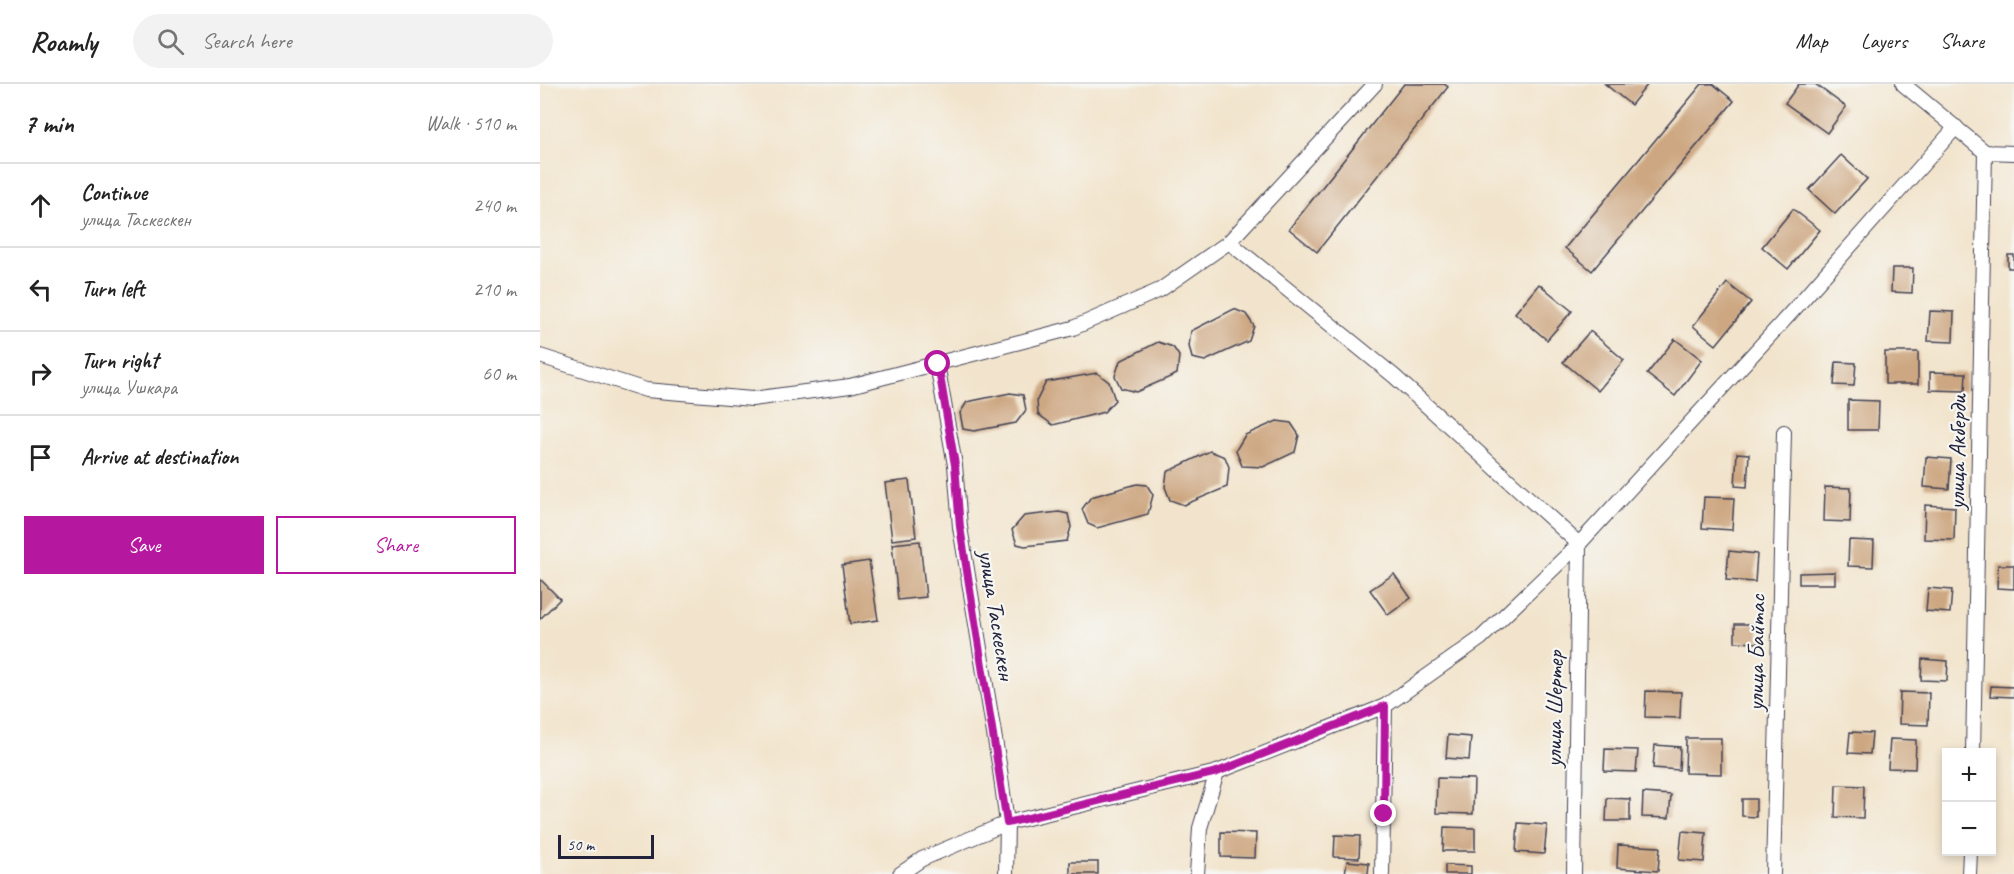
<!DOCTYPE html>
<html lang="en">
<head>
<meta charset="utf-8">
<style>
  :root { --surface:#fff; --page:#f2f2f2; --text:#222; --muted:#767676; --line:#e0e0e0; --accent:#b5179e }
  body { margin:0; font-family:Caveat,sans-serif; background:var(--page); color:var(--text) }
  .controls { position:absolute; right:18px; bottom:18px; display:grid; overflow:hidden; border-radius:0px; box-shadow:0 3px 9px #0003 }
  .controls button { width:54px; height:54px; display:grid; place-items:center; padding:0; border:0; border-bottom:2px solid var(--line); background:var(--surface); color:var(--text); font:30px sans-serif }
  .scale { position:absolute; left:18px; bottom:15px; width:96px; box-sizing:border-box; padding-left:6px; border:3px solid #22223b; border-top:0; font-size:16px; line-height:21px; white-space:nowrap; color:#22223b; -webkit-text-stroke:4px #f6f6f2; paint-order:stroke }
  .stop { position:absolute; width:18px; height:18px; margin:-14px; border:4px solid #b5179e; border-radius:50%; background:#fff }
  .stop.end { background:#b5179e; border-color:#fff; box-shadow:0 2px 6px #0008 }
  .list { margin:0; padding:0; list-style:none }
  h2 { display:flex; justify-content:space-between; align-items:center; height:78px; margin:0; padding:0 24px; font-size:26px }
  h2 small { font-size:20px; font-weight:400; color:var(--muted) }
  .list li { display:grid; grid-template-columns:39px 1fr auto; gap:18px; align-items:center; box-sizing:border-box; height:84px; padding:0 24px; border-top:2px solid var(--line) }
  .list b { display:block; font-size:22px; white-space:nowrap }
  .list p { margin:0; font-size:20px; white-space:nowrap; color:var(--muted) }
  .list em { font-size:20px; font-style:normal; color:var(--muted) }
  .actions { display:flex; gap:12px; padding:18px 24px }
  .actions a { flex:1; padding:14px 0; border:2px solid var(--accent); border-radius:0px; text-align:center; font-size:21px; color:var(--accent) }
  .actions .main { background:var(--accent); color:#fff }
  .icon { flex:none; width:33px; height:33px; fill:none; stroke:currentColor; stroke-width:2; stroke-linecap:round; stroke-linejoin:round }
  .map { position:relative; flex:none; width:1474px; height:790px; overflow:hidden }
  header { display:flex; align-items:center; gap:36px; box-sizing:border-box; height:84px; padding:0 30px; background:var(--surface); border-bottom:2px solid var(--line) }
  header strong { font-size:28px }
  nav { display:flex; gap:33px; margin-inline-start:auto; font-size:21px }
  .search { width:420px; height:54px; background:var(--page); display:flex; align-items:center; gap:15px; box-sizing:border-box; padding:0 21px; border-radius:33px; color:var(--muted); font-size:22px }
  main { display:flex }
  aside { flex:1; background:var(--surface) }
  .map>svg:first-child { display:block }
  .building { fill:#cda782 }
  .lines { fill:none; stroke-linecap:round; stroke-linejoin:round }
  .minor-casing { stroke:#413f51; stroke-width:16 }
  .minor { stroke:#fff; stroke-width:14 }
  .route { stroke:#b5179e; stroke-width:8 }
  .labels { text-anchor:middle; stroke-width:4.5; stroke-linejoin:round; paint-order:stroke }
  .street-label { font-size:24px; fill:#22223b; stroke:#f6f6f2 }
</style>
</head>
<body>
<header>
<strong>Roamly</strong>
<div class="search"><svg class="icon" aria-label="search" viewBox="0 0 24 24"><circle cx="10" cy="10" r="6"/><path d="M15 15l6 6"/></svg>Search here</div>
<nav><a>Map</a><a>Layers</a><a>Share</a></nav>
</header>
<main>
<aside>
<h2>7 min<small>Walk · 510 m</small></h2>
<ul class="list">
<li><svg class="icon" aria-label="ahead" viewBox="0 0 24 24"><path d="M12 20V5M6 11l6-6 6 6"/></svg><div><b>Continue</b><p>улица Таскескен</p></div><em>240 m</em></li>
<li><svg class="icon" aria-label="left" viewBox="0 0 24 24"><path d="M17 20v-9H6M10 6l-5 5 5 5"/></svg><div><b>Turn left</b></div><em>210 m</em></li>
<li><svg class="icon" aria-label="right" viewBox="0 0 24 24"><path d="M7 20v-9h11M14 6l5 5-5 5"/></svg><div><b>Turn right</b><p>улица Ушкара</p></div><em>60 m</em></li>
<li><svg class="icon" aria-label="arrive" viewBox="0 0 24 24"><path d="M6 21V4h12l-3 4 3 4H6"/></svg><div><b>Arrive at destination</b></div></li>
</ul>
<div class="actions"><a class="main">Save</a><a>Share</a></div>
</aside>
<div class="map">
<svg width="1474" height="790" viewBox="0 0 1474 790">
  <rect width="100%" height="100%" fill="#f6f6f2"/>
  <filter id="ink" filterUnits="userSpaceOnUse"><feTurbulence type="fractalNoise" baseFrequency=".0167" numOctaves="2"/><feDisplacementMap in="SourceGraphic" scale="12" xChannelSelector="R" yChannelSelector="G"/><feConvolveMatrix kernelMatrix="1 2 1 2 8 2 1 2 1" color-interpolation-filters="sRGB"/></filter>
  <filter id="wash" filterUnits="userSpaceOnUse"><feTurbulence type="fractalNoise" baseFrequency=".008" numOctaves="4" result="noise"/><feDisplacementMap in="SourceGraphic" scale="24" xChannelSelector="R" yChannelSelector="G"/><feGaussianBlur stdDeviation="1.35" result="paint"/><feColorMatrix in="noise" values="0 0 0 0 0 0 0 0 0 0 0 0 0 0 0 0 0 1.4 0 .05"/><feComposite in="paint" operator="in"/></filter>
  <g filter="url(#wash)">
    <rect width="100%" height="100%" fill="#f2e4cc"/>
    <g id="blocks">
      <!-- building -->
      <g class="building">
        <path d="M864,0H904L908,3L777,168L749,145Z"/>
        <path d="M1065,0H1108L1091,21Z"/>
        <path d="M1162,0H1173L1194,17L1052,187L1025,164Z"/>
        <path d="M1259,0H1275L1306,23L1287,49L1245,19Z"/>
        <path d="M1301,71L1327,95L1295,130L1269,106Z"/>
        <path d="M1253,125L1280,146L1248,185L1222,163Z"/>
        <rect x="1468" y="171" width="6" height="13"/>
        <path d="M1352,184H1373L1372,209L1351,208Z"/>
        <path d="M1187,199L1211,218L1176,261L1153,242Z"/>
        <path d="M999,200L1032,227L1007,256L975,229Z"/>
        <path d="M694,225L706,230L714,242L709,257L665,277L652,274L649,262L651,247Z"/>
        <path d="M1390,227L1414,228L1413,258L1388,257Z"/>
        <path d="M1050,247L1084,276L1058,307L1023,278Z"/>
        <path d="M1135,255L1162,276L1135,312L1107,290Z"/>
        <path d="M618,258L633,263L639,272L637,290L596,308L581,304L575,292L580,277Z"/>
        <rect x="1345" y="268" width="33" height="32"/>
        <path d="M1296,278L1316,279L1314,302L1294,301Z"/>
        <path d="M1390,288L1426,289L1425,307L1390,306Z"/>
        <path d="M557,289L569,298L575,316L564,328L513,341L498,330L497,316L506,298Z"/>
        <path d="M470,309L483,311L486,326L476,339L434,347L423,345L420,329L427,318Z"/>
        <path d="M1308,316L1339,317L1338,346H1308Z"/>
        <path d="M737,337L751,339L759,351L755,368L723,383L702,382L696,366L705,351Z"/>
        <path d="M670,367L685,373L689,383L687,403L644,421L630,416L625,403L627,388Z"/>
        <path d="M1197,369L1209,370L1207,403L1195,402Z"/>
        <path d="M1386,373L1411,375L1409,405L1384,403Z"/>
        <path d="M369,396L376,453L352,456L345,399Z"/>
        <path d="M597,400L607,401L613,411L608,430L557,444L548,440L542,425L551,413Z"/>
        <path d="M1285,403L1311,404L1310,438L1284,437Z"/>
        <path d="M1164,413L1194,414L1192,446L1162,444Z"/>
        <path d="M1385,421L1415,423L1414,456L1384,455Z"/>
        <path d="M519,428L528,430L531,443L527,457L485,462L477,460L472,446L484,432Z"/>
        <path d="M1309,456L1334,457L1333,483L1308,482Z"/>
        <path d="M380,457L386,513L358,516L352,460Z"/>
        <path d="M1189,467L1217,470L1215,498L1186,496Z"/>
        <path d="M329,477L338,536L310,540L302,481Z"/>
        <path d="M1458,481H1474V505L1457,504Z"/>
        <path d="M1295,488V500H1259V489Z"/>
        <path d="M854,490L871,514L848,531L830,506Z"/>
        <path d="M0,495L20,515L0,535Z"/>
        <path d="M1388,504L1412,506L1410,529L1386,527Z"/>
        <path d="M1195,540H1219V559L1195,558Z"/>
        <path d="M1382,575L1408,577L1407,597L1381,596Z"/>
        <path d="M1451,602L1474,603V613L1450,612Z"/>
        <path d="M1106,607L1141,608L1140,634L1105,633Z"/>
        <path d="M1360,608L1389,609L1388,641L1359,640Z"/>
        <path d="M1310,648L1332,649L1330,670L1308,669Z"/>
        <path d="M908,651L931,653L929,676L906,674Z"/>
        <path d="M1146,654H1181V690L1145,689Z"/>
        <path d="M1350,655L1376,656L1375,685L1348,684Z"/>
        <path d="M1115,661L1140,663L1139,686L1113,684Z"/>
        <path d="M1065,665L1098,666L1096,688L1064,687Z"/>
        <path d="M897,694L934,695L933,730L896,729Z"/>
        <path d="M1296,701L1324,702L1323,734L1295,733Z"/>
        <path d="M1103,709L1131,711L1129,734L1102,733Z"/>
        <path d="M1067,714L1090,715V737H1066Z"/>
        <path d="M1202,715H1216V733L1202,732Z"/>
        <path d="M978,739L1007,741L1004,770L976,768Z"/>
        <path d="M904,743L935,744V767H903Z"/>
        <path d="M1142,747L1166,749L1164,778L1139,776Z"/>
        <path d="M681,748L716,749L715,774L681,773Z"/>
        <path d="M795,751L820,752L819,774L794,773Z"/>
        <path d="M1078,761L1120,763L1118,787L1077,784Z"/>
        <path d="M807,777L829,779L828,790H805Z"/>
        <rect x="530" y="778" width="28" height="12"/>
        <path d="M905,781L931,782V790H905Z"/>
      </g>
    </g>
  </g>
  <g filter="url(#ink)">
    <use href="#blocks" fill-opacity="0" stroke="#413f51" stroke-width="1.5"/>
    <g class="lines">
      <defs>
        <g id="minor">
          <path d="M1363,0L1445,68L1474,69"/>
          <path d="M689,158L835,0"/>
          <path d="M0,272L106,306L212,315L310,302L533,244L620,206L689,158L854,292L1039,460L1034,790"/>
          <path d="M397,280L415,381L420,443L460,686L467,739L466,790"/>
          <path d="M1433,668L1445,68"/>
          <path d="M360,790L382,775L467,739L677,688L845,622L941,554L1039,460L1258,221L1416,43"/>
          <path d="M657,790L660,744L677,688"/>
          <path d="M842,790L845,622"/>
          <path d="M1233,790L1244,348"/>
          <path d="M1429,790L1430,768"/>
        </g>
      </defs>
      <!-- minor casing -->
      <use href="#minor" class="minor-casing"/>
      <!-- minor -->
      <use href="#minor" class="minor"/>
    </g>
  </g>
  <g class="lines" filter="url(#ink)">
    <!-- route -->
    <path class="route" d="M398,280L415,381L420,443L467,739L677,688L845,622L844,730"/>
  </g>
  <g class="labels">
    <!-- street labels -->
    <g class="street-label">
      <text transform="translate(1417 368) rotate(-89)" y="8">улица Акберди</text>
      <text transform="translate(457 531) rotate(81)" y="8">улица Таскескен</text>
      <text transform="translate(1216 569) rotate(-89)" y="8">улица Байтас</text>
      <text transform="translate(1014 625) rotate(-89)" y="8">улица Шертер</text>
    </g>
  </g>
</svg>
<div class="controls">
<button>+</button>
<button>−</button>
</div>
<div class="scale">50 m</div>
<div class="stop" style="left:398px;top:280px"></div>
<div class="stop end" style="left:844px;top:730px"></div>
</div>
</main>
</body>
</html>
